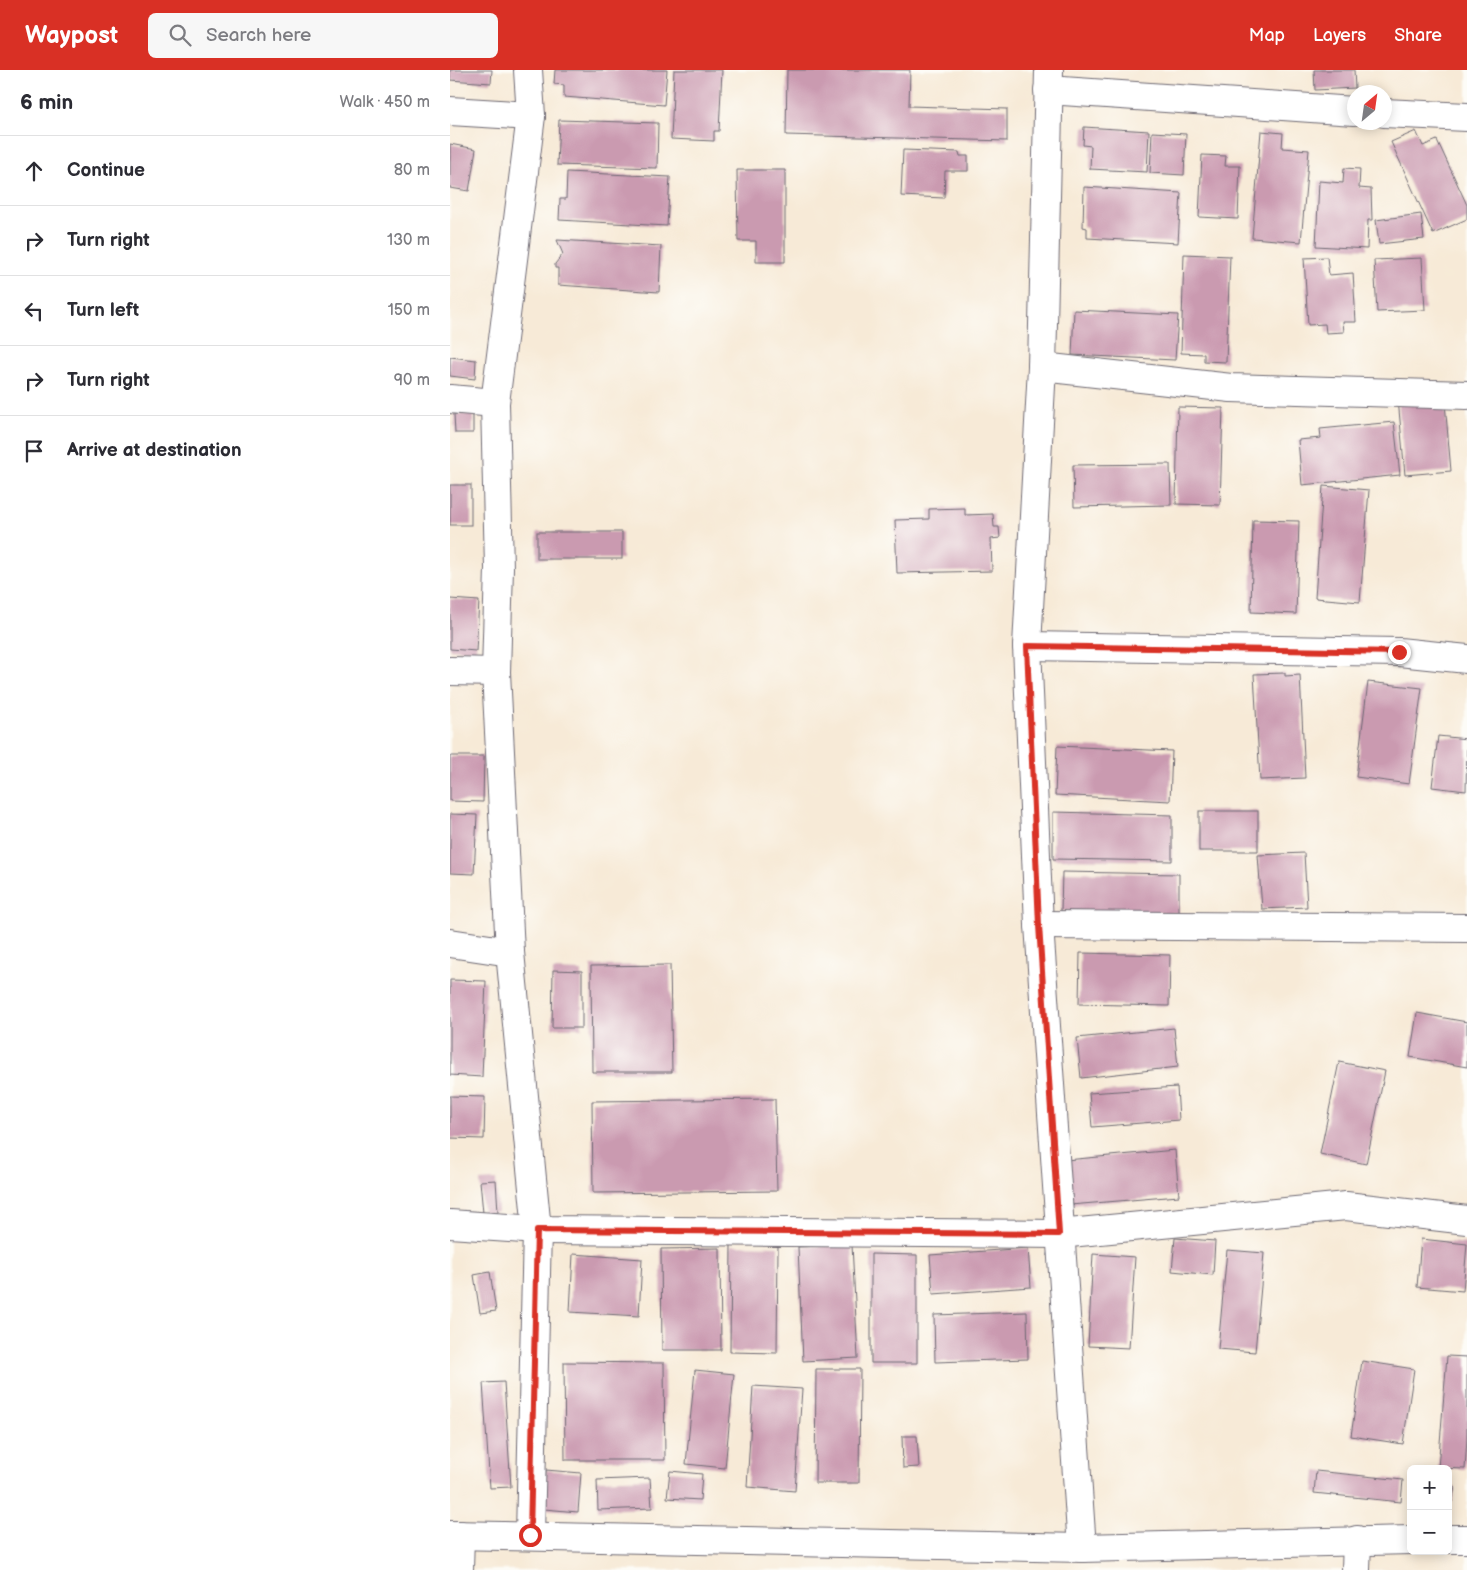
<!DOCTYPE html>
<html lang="en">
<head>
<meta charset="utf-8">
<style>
  :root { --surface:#fff; --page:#f7f7f7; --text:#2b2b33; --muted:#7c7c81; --line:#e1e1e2; --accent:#d93025 }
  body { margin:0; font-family:"Balsamiq Sans",sans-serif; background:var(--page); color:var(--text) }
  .controls { position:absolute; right:15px; bottom:15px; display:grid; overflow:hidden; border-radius:8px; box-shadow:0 2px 12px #0003 }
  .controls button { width:45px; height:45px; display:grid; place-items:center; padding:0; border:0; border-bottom:1px solid var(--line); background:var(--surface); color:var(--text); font:25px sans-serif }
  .compass { position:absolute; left:897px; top:15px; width:45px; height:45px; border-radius:50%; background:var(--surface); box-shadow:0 2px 12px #0003; rotate:29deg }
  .stop { position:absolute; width:15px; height:15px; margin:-11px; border:4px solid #d93025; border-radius:50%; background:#fff }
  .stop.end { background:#d93025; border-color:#fff; box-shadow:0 1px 5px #0008 }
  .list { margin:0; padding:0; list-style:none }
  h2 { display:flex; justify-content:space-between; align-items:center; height:65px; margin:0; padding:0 20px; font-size:21px }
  h2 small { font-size:16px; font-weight:400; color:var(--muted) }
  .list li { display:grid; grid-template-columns:32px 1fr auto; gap:15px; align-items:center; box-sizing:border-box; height:70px; padding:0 20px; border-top:1px solid var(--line) }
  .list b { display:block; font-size:19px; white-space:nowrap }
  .list em { font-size:16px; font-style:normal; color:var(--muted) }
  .icon { flex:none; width:28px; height:28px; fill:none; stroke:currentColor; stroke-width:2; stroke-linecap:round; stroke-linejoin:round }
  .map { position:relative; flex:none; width:1017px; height:1500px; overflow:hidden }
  header { display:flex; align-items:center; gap:30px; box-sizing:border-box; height:70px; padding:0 25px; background:var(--accent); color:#fff }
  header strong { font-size:24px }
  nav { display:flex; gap:28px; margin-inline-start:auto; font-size:18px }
  .search { width:350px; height:45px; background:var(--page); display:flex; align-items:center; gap:12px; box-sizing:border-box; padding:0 18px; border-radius:8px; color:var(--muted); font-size:19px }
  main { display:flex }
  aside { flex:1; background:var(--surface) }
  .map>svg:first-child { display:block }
  .building { fill:#ca9ab0 }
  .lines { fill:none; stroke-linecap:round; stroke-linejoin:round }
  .minor-casing { stroke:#6d6872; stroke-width:30 }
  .minor { stroke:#fff; stroke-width:28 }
  .route { stroke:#d93025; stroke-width:6 }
</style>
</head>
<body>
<header>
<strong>Waypost</strong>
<div class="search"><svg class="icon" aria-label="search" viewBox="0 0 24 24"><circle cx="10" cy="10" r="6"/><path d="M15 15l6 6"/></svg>Search here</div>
<nav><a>Map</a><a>Layers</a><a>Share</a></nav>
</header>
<main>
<aside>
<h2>6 min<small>Walk · 450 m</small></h2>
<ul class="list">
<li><svg class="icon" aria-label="ahead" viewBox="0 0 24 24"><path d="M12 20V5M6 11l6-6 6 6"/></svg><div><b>Continue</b></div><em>80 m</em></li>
<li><svg class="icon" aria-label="right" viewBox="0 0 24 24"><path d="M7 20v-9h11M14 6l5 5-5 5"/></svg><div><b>Turn right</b></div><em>130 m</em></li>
<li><svg class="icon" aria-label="left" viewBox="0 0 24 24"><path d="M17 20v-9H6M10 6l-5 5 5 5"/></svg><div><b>Turn left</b></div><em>150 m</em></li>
<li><svg class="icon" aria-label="right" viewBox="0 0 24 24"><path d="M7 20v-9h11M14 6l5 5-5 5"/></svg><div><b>Turn right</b></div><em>90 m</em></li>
<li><svg class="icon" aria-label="arrive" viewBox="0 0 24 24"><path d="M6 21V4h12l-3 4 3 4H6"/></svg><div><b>Arrive at destination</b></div></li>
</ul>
</aside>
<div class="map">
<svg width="1017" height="1500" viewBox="0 0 1017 1500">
  <rect width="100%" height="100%" fill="#fdfcf7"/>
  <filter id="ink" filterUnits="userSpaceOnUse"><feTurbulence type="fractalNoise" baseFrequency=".02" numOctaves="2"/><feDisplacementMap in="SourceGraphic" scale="10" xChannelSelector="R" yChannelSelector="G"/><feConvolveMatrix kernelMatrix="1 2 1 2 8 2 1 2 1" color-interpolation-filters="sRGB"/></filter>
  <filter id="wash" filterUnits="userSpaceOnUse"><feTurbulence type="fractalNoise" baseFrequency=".0096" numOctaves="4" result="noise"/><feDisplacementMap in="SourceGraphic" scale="20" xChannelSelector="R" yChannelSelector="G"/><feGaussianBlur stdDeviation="1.12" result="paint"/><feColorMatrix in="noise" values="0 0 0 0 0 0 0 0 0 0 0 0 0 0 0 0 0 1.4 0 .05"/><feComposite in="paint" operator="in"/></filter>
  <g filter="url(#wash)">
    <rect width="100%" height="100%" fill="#f7ead7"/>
    <g id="blocks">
      <!-- building -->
      <g class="building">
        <path d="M0,0H42L41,13L0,10Z"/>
        <path d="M105,0H217L214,35L114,27V15L104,14Z"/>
        <path d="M224,0H272L269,61H264V71L221,69Z"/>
        <path d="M337,0H460L459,36L557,39V71L336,65Z"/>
        <path d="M864,0H904L905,18L865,20Z"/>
        <path d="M109,50L208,53L207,98L107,95Z"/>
        <path d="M634,57L699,61L697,102L640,99L641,76L633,75Z"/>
        <path d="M811,61L833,63L832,78L859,80L851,172L802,168Z"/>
        <path d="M966,61L973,76L987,70L1017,135V149L983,164L941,72Z"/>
        <path d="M702,62L736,64L734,105L700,103Z"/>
        <path d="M0,74L26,79L19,121L0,118Z"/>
        <path d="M453,80L509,82L510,86H518V101H495L494,128L451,126Z"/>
        <path d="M752,85L776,86L775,96H790L788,149L749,147Z"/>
        <path d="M894,98L910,99L909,118L921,119L922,150H918L917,179L866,176L869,111L893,113Z"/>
        <path d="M287,100H335V192H306V171H288Z"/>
        <path d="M117,102L220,107L217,156L109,150L110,129H116Z"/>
        <path d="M634,117L731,123L728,173L637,168V158L633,157Z"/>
        <path d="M971,144L974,169L929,174L926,150Z"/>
        <path d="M107,170L211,176L209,222L108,215V198H105V194L113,184Z"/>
        <path d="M734,184L780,186L776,292L754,291V284L731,283Z"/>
        <path d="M877,187L879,205L903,203L906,252H893L894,262L876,263L875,254L858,255L854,188Z"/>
        <path d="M972,188L975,240L927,242L924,190Z"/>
        <path d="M624,240L728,245L725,290L622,285Z"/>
        <path d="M0,287L26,290L25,309L0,306Z"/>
        <path d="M948,329L995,333L1001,401L955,405Z"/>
        <path d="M728,337L773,338L770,435L726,434Z"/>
        <path d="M4,344H23V363H5Z"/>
        <path d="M944,352L950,405L852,415L848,370L871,368L870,359Z"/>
        <path d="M720,394L721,435L624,437L623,395Z"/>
        <rect x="0" y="415" width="21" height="40"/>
        <path d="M873,416L919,420L910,532L865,528Z"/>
        <path d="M515,438V445L543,444L544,457H549L550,468L541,469L542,501L447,503L445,450L479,449V439Z"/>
        <path d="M803,450L849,451L846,544L801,542Z"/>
        <rect x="87" y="462" width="85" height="27"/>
        <path d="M0,529L29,531L26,581L0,579Z"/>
        <path d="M835,603V606L850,605L855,708L810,710L804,604Z"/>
        <path d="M918,612L972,618L959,714L906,707Z"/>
        <path d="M988,666L1017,669L1016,721L982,717Z"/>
        <path d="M607,676L722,681L720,731L605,725Z"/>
        <path d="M0,686H34L33,732L0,731Z"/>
        <rect x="749" y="741" width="59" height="40"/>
        <path d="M603,742L722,745V791L603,789Z"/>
        <path d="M0,744L27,745L24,804L0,803Z"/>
        <path d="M854,783L857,837L812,839L808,785Z"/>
        <path d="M612,802L729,804V843L611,841Z"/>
        <path d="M630,883L720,885L719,936L629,934Z"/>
        <path d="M220,895L222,1002H142L141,896Z"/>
        <path d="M103,900L132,901V958H102Z"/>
        <path d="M0,910L36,911L32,1007L0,1005Z"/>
        <path d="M967,943L1017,952V997L960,987Z"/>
        <path d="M724,958L728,997L631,1008L627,968Z"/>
        <path d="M889,992L935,1001L916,1094L870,1084Z"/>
        <path d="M727,1017L729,1050L642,1057L639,1023Z"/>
        <path d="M0,1026L35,1027L34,1069L0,1068Z"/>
        <path d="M325,1029L327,1121L143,1123L142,1031Z"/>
        <path d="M725,1080L729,1126L620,1135L616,1090Z"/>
        <path d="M46,1110L48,1142L33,1143L30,1111Z"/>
        <path d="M725,1168L765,1171L763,1205L722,1201Z"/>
        <path d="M971,1169L1017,1174L1013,1221L967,1217Z"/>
        <path d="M281,1175L328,1176L327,1283L280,1282Z"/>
        <path d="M402,1175L408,1288L353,1291L348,1177Z"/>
        <path d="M270,1178L271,1280H212L211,1179Z"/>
        <path d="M578,1178L581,1217L483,1224L480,1185Z"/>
        <path d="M777,1180L814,1183L805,1282L768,1279Z"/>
        <path d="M123,1184L192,1189L189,1246L120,1242Z"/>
        <path d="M421,1184L467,1185V1293H421Z"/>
        <path d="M643,1184L685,1187L679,1278L638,1276Z"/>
        <path d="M40,1202L46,1241L30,1243L24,1205Z"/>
        <path d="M577,1242L578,1289L485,1292L484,1245Z"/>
        <path d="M997,1286L1017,1287V1368L1015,1399L988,1398Z"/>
        <path d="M912,1291L964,1299L953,1374L901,1366Z"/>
        <path d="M114,1292L214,1293L215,1390H115Z"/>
        <path d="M366,1299H410L409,1413H365Z"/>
        <path d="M245,1300L284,1304L275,1398L236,1394Z"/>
        <path d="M54,1312L61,1417L40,1418L33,1313Z"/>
        <path d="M303,1316L352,1319L345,1421L297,1417Z"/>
        <path d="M452,1366H467L469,1397L453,1398Z"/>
        <path d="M96,1400L131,1403L128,1442L94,1439Z"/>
        <path d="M220,1401L252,1404L250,1430L217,1428Z"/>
        <path d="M866,1401L953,1410L951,1432L864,1423Z"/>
        <path d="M200,1408L202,1438L148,1440L147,1410Z"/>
        <path d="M998,1415L1005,1417L1002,1432L998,1431Z"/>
      </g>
    </g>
  </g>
  <g filter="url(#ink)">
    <use href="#blocks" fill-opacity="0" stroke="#6d6872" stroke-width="1"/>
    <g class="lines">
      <defs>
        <g id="minor">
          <path d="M78,0L81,46L45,333L49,498L46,602L60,882L87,1160L80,1465"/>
          <path d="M599,0L592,297L577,576L589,855L632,1478"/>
          <path d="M598,20L904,41"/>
          <path d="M0,41L81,46"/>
          <path d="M934,43L1017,47"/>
          <path d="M592,297L781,318L1017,325"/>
          <path d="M0,329L45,333"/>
          <path d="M577,576L949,582L1017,589"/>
          <path d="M0,601L46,602"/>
          <path d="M589,855L1017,858"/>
          <path d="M0,873L60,882"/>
          <path d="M0,1154L87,1160L609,1164L896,1136L1017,1150"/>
          <path d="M0,1465L632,1478L961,1470"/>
          <path d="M998,1469H1017"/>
          <path d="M9,1500L10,1465"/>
          <path d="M906,1500L907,1470"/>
        </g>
      </defs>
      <!-- minor casing -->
      <use href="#minor" class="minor-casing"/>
      <!-- minor -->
      <use href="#minor" class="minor"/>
    </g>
  </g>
  <g class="lines" filter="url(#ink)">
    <!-- route -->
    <path class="route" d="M80,1465L87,1160L609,1164L589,855L577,576L949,582"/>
  </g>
</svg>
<div class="controls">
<button>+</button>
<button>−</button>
</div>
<svg class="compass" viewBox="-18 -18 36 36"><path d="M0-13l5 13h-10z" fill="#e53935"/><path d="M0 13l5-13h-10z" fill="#7c7c81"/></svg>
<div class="stop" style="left:80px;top:1465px"></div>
<div class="stop end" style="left:949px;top:582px"></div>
</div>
</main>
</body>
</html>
